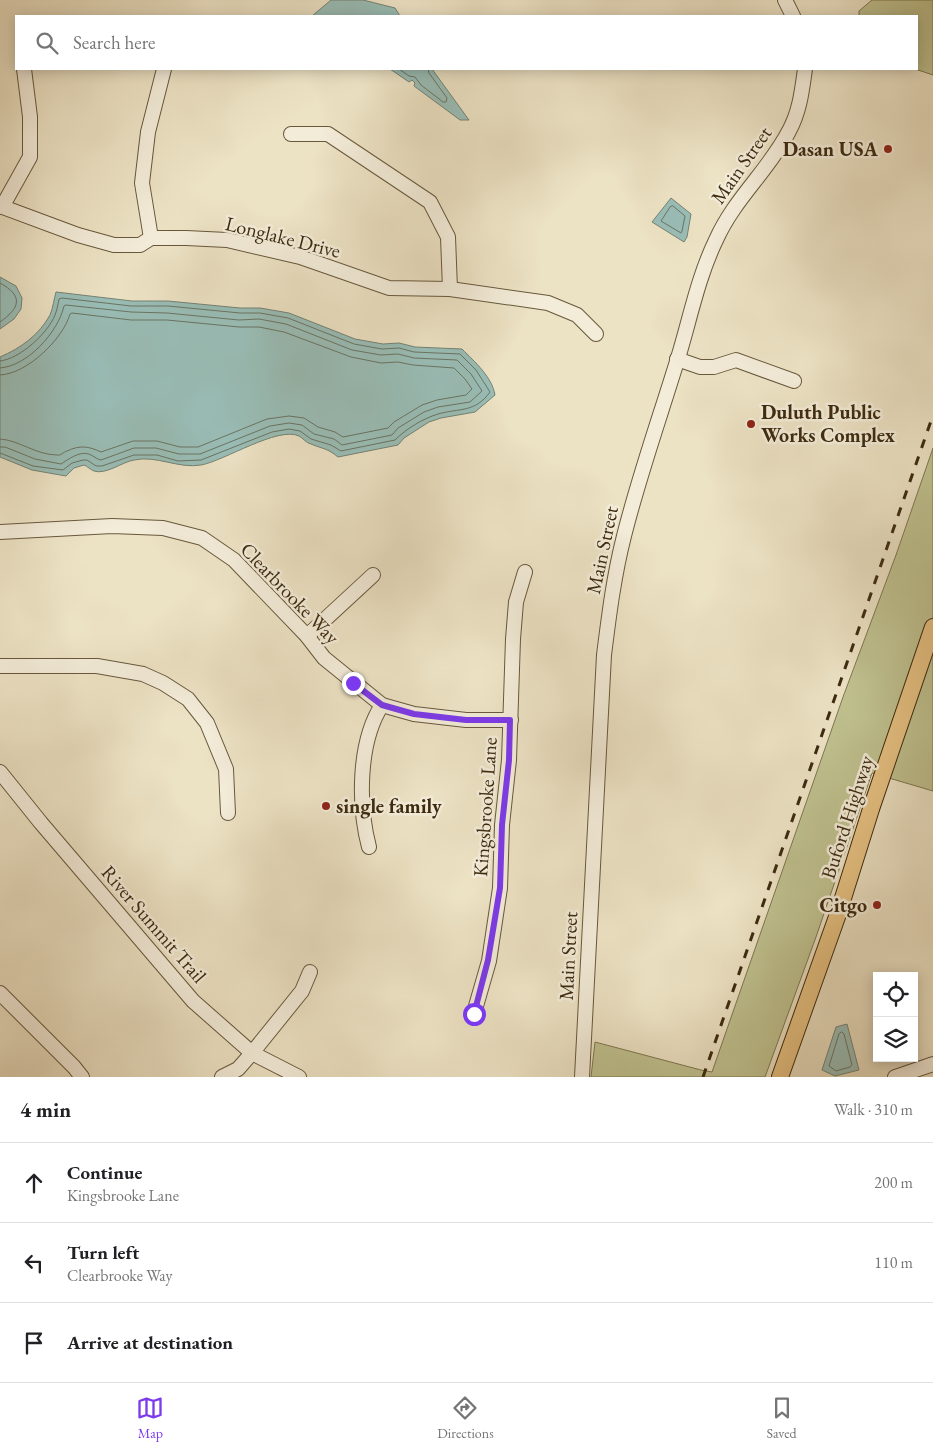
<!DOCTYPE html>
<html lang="en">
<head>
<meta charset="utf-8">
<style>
  :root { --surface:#fff; --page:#f6f6f6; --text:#202124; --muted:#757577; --line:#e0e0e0; --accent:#7c3aed }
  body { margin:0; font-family:"EB Garamond",serif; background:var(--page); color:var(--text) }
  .controls { position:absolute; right:15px; bottom:15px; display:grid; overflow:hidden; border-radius:0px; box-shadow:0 2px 12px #0003 }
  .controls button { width:45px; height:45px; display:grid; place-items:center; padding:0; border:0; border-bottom:1px solid var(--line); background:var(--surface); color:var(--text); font:25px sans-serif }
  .stop { position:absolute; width:15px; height:15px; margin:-11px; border:4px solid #7c3aed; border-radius:50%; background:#fff }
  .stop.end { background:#7c3aed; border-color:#fff; box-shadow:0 1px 5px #0008 }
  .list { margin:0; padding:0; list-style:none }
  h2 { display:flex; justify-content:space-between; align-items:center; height:65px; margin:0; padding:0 20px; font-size:21px }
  h2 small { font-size:16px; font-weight:400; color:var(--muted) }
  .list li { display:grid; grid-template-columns:32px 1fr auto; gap:15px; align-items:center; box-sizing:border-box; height:80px; padding:0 20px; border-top:1px solid var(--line) }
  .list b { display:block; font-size:19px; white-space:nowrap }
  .list p { margin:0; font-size:16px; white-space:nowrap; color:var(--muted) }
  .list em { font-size:16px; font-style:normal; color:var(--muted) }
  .icon { flex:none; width:28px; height:28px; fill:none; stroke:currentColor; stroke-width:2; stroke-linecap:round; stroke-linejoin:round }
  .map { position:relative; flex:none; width:933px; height:1077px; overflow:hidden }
  .search { position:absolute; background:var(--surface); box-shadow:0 2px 12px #0003; left:15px; right:15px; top:15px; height:55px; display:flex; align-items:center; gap:12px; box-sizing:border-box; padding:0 18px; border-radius:0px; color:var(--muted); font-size:19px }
  .sheet { height:305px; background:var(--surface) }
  nav { display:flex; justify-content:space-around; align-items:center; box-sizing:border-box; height:70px; border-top:1px solid var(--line); background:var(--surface); font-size:14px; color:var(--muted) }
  nav a { display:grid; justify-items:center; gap:2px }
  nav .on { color:var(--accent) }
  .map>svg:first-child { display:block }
  .green { fill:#bfc18f; stroke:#7e764f }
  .water { fill:#99bdb6; stroke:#748273 }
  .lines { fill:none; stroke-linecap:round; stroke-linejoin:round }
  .shore { stroke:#6a7462; stroke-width:1 }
  .minor-casing { stroke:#68583c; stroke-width:16 }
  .major-casing { stroke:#3c2a0f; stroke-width:18 }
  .minor { stroke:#f3ecd9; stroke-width:14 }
  .major { stroke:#e6c182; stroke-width:16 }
  .rail { stroke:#3c2a0f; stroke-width:3; stroke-dasharray:9 9; stroke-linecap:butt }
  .route { stroke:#7c3aed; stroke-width:6 }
  .poi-dot { fill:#8f2418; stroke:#f3ecd9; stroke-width:2 }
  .labels { text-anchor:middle; stroke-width:5; stroke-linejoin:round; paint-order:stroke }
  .poi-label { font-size:20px; font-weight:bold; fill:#3c2a0f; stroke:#f3ecd9; text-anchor:end }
  .street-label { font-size:20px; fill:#3c2a0f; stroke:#f3ecd9 }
</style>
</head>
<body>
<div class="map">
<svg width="933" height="1077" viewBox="0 0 933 1077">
  <rect width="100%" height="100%" fill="#ece2c4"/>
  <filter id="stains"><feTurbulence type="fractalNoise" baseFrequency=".004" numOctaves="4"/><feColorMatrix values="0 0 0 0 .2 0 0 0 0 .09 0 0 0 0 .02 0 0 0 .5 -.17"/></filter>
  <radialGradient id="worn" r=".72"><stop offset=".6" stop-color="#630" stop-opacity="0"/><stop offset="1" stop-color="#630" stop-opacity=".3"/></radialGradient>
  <!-- green -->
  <g class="green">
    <path d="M872,0H933V75L915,69H917V16H859V11Z"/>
    <path d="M933,448V791L872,773L816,937L765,1077H591L595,1042L701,1070L712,1072L843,697L896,555Z"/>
  </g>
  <!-- water -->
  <g class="water">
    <path d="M331,0H363L395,8L400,16H312Z"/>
    <path d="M390,69H432L469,120H460L414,86L415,83L412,80L409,82Z"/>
    <path d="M671,198L691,214L687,237L684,242L652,222Z"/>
    <path d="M0,277L16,286L22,298L21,309L14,319L0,329Z"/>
    <path d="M56,292L132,301H168L240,308H260L289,313L355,339L383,344L399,343L415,347L462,349C475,362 492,377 495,395L475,412L441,418L429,422L404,438L398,445L338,457C327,448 323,449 311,444C306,443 303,438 299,436C278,426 224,461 201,465C178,469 157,455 134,460C122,462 106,475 94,471C91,470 87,466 84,465L74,468L66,476L32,470L0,457V357C21,348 39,335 50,315C53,308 54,299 56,292Z"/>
    <path d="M847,1024L859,1070L835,1076L822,1070L836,1027Z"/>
  </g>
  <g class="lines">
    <!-- shore -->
    <g class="shore">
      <path d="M399,69L409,76L415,77L421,85L443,102H446L447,98L429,73L428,69"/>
      <path d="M673,206L685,216L682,231L681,233L661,221L670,207Z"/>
      <path d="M0,283C24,296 20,308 0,322"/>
      <path d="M0,361C20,359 48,333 55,315C57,310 58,304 59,299L62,298L131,306H168L240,313H260L288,318L354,344L382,349L399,348L414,352L460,354L476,370L490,392C475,413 459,408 438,414C422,419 406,429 395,440L341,451L331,445L311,439L300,431L289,429L272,432L201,460L178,461L157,455H134L102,466H96L87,460H83L72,463L63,470L33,466L0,453"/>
      <path d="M0,368C28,366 58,332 64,306L66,305L131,312L167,313L239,320L259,319L286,324L352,350L381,355L398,354L414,358L457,360L471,374L482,391L470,402L438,407L424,412L398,428L392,435L342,445L334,439L314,434L302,425L289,423L270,426L200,454H179L156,448H134L101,460C96,459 94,456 89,454C79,451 69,459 61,464L35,459L5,447H0"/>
      <path d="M0,375C27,374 63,339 70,314L72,313L131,320H167L239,327H259L284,332L351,357L381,363L398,362L413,365L454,368L465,379L472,389L466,395L437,400L422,405L394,422L388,428L343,437L335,432L318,427L304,418L289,416L267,419L198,447H180L157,441H133L101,452C88,446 80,445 67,451C63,452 61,456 57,455C36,455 19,440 0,439"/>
      <path d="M842,1032L844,1034L852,1065L850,1067L836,1071L829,1066L839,1034Z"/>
    </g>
    <defs>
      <g id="minor">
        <path d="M785,0L793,16"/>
        <path d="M291,134H328L430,202L448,237L450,289"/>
        <path d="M0,206L78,235L114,245H140L151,238H186L227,240L300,257L389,288L450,289L548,303L577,315L596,334"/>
        <path d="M2,207L30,157V117L24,69"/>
        <path d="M151,238L142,183L148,132L164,69"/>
        <path d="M677,359L700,367H714L736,360L794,381"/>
        <path d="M0,532L112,526L163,528L202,538L234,560L307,636L324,658L382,705L414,714L466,720H511"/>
        <path d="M307,636L373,575"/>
        <path d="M0,666H97L143,674L163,683L188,699L207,723L226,769L228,813"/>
        <path d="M0,772L41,823L193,1001L252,1053L299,1077"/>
        <path d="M369,847C358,805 358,742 382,705"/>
        <path d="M0,993L74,1067L82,1077"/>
        <path d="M474,1013L489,961L500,888L502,825L509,760L513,639L516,602L525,572"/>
        <path d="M222,1077L238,1069L252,1053L302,991L310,972"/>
        <path d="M582,1077L604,655C609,615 614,575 624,536C639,476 660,417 678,358C690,319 698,277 716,240C734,199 769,170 789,131C800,111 802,90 805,69"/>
        <path d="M895,1077L933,1064"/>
      </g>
      <path id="major" d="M780,1077L838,914L871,809L933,627"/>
    </defs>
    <!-- minor casing -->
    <use href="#minor" class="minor-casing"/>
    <!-- major casing -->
    <use href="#major" class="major-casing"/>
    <!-- minor -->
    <use href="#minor" class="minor"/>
    <!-- major -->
    <use href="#major" class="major"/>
    <!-- rail -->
    <path class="rail" d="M703,1077L933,415"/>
  </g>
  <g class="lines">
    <!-- route -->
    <path class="route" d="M353,683L382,705L414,714L466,720H510L509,760L502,825L500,888L488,960L474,1014"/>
  </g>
  <!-- markers -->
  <g class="poi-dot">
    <circle cx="888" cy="149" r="5"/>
    <circle cx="751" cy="424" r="5"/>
    <circle cx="326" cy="806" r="5"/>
    <circle cx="877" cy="905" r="5"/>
  </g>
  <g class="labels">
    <!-- poi labels -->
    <g class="poi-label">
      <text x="878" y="156">Dasan USA</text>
      <text x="761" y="419" text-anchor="start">Duluth Public<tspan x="761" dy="23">Works Complex</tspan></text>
      <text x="336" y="813" text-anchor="start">single family</text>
      <text x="867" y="912">Citgo</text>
    </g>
    <!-- street labels -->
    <g class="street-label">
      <text transform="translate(741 165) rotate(-55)" y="7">Main Street</text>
      <text transform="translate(283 237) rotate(14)" y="7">Longlake Drive</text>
      <text transform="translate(602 550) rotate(-78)" y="7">Main Street</text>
      <text transform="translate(290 593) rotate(46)" y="7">Clearbrooke Way</text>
      <text transform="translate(485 807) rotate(-86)" y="7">Kingsbrooke Lane</text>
      <text transform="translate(847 817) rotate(-72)" y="7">Buford Highway</text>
      <text transform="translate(154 924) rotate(49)" y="7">River Summit Trail</text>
      <text transform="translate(568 956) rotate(-87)" y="7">Main Street</text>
    </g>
  </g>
  <rect width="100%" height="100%" filter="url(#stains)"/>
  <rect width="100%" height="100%" fill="url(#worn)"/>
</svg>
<div class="controls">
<button><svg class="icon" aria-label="locate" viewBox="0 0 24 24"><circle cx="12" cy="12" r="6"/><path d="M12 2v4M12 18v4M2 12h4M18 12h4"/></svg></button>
<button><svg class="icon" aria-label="layers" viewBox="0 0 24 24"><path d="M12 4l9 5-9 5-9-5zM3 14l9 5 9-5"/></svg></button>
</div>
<div class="stop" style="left:474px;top:1014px"></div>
<div class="stop end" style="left:353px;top:683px"></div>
<div class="search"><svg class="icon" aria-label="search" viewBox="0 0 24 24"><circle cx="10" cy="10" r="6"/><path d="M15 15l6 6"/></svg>Search here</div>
</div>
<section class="sheet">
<h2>4 min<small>Walk · 310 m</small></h2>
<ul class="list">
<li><svg class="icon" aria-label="ahead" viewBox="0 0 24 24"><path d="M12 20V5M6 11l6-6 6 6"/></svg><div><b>Continue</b><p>Kingsbrooke Lane</p></div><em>200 m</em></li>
<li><svg class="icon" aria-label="left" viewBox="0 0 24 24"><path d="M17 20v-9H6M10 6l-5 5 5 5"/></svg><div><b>Turn left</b><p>Clearbrooke Way</p></div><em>110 m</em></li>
<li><svg class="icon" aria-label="arrive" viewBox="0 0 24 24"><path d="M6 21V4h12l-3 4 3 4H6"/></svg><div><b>Arrive at destination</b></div></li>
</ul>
</section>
<nav>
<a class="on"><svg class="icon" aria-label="map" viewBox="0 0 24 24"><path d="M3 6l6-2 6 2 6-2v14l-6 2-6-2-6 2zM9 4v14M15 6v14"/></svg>Map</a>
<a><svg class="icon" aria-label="directions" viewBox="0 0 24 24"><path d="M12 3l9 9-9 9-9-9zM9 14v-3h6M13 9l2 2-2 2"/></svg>Directions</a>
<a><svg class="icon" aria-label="saved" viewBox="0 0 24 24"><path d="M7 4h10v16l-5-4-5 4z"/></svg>Saved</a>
</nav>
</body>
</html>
